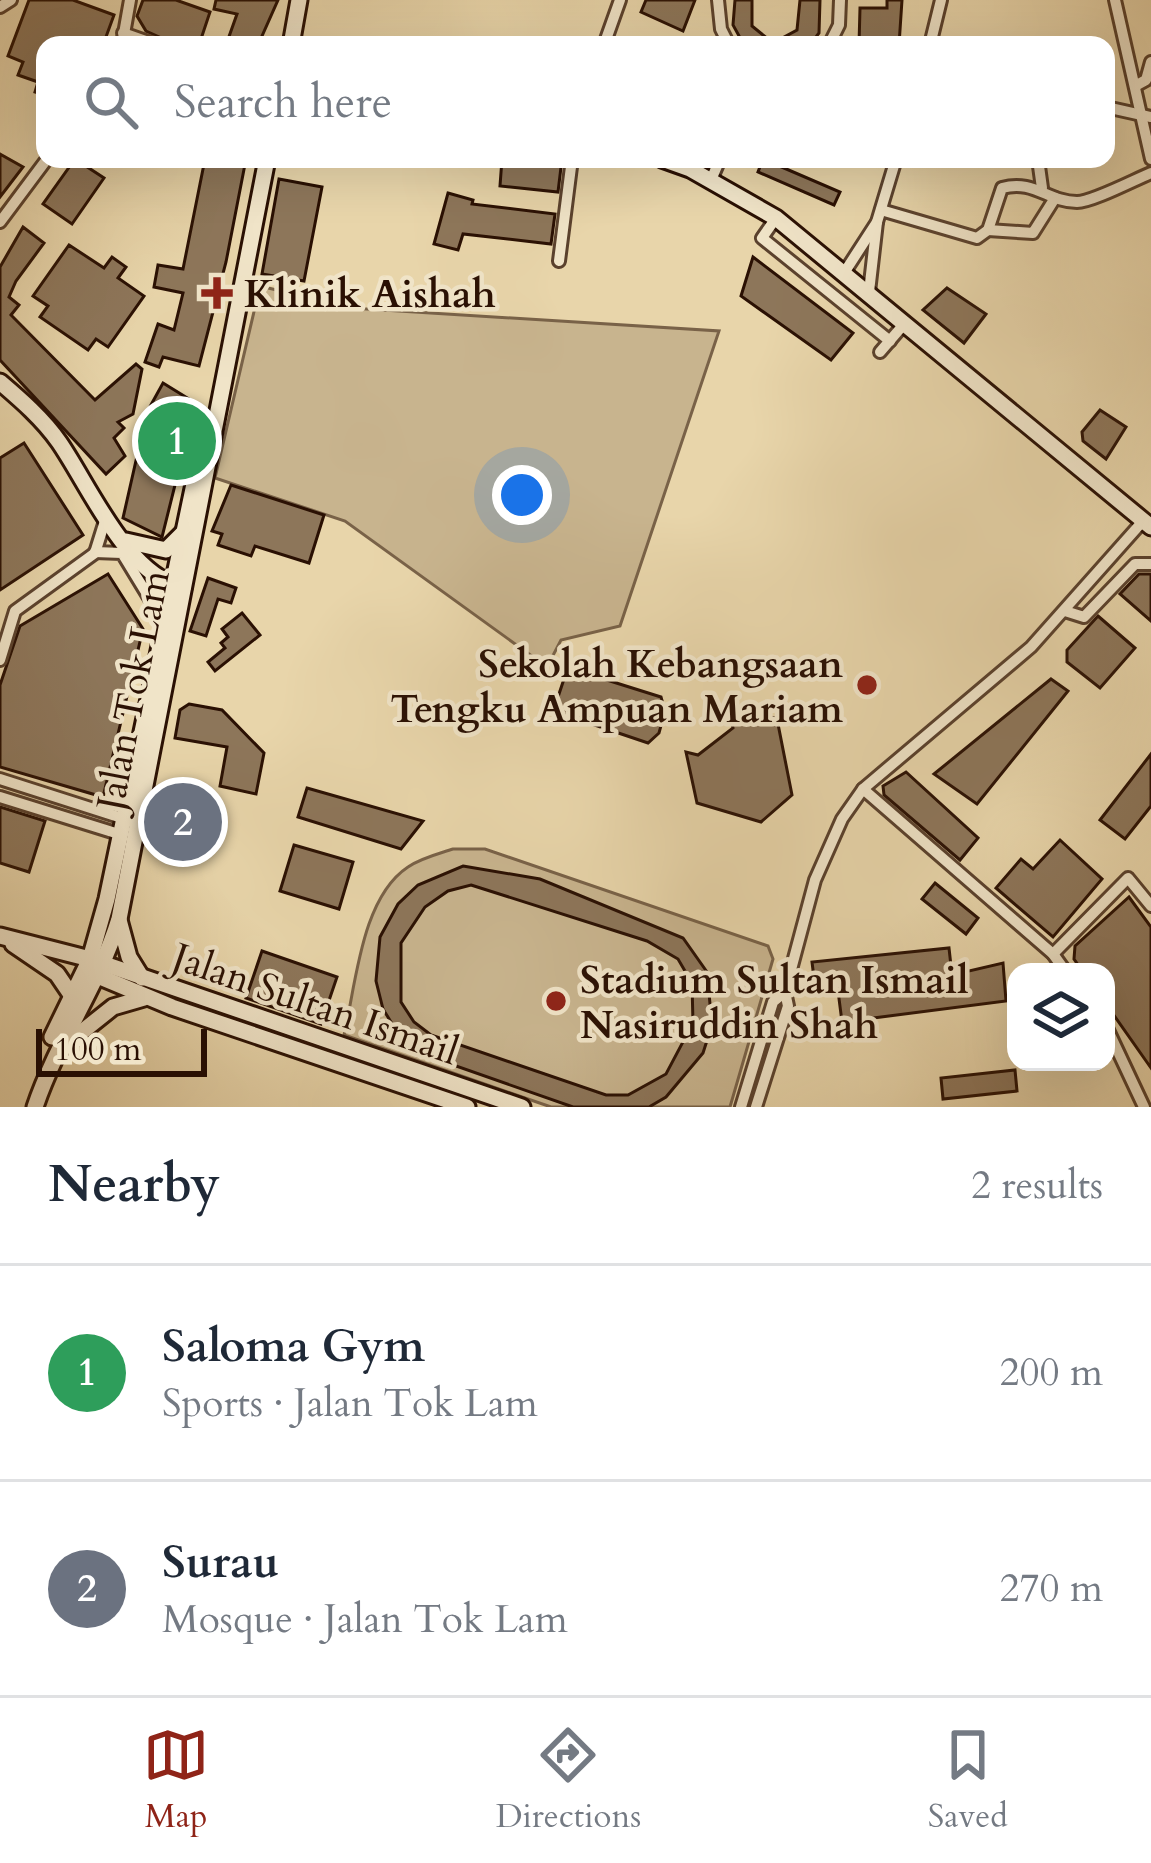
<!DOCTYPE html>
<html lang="en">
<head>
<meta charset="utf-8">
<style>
  :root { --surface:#fff; --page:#f6f6f7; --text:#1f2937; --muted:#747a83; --line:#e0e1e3; --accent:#8f2418 }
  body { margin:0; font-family:Cardo,serif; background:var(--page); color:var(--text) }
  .controls { position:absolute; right:36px; bottom:36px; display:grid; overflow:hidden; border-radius:24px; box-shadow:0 12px 48px #0002 }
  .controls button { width:108px; height:108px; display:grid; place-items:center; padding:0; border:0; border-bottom:3px solid var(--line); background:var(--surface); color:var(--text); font:60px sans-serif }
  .scale { position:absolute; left:36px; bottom:30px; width:171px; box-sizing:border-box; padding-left:12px; border:6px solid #2a1003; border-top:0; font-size:33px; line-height:42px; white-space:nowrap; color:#2a1003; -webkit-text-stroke:9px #f0e4c8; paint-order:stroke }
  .you { position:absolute; left:522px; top:495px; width:42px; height:42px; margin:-30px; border:9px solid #fff; border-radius:50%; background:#1a73e8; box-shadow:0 0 0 18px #1a73e833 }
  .badge { display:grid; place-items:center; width:78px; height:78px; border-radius:50%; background:var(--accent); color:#fff; font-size:39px; font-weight:700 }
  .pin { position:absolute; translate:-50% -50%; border:6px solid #fff; box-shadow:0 3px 12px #0006 }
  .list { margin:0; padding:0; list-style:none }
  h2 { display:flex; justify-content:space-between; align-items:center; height:156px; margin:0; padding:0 48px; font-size:51px }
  h2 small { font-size:39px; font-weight:400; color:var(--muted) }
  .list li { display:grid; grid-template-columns:78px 1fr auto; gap:36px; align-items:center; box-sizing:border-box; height:216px; padding:0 48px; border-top:3px solid var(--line) }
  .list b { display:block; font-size:45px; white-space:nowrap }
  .list p { margin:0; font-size:39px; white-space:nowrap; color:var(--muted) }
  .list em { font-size:39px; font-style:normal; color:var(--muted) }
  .icon { flex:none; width:66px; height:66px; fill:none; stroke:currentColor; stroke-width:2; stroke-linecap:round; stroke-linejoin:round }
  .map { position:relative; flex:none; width:1151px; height:1107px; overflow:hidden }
  .search { position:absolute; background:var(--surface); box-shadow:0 12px 48px #0002; left:36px; right:36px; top:36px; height:132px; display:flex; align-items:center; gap:30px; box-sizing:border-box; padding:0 42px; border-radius:24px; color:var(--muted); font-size:45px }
  .sheet { height:588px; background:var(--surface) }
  nav { display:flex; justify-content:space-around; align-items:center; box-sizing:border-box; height:168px; border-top:3px solid var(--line); background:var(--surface); font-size:33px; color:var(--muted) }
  nav a { display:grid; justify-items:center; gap:6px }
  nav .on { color:var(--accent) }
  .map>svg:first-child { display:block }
  .green { fill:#c8b48e; stroke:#796248; stroke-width:3 }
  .building { fill:#8d765a; stroke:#2a1003; stroke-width:3; fill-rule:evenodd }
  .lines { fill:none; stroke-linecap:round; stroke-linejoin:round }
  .street-casing { stroke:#5a412d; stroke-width:16 }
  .secondary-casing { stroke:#2a1003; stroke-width:21 }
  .street { stroke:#f0e4c8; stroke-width:10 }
  .secondary { stroke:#f0e4c8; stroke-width:15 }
  .poi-dot { fill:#8f2418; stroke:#f0e4c8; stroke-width:4.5 }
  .labels { text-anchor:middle; stroke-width:9; stroke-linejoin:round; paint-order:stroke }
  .poi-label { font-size:39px; font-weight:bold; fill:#2a1003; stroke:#f0e4c8; text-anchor:start }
  .street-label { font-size:39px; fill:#2a1003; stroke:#f0e4c8 }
</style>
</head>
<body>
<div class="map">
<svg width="1151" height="1107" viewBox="0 0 1151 1107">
  <rect width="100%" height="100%" fill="#e8d5aa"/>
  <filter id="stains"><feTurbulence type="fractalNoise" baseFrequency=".00167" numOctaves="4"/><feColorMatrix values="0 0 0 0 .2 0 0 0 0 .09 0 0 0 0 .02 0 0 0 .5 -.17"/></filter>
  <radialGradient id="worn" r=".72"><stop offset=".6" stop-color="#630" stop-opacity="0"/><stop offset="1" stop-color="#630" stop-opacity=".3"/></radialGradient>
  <!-- green -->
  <g class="green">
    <path d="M260,286L351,308L719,331L620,626L561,640L547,667L345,521L215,478Z"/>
    <path d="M453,849H485L768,946L773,959L730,1107H551L344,1035C356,985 361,898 408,867C421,858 438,854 453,849Z"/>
  </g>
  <!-- building -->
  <g class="building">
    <path d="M29,0H73L114,15L103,45H45V95L35,92L38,82L18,75L23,62L8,56Z"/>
    <path d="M143,0H176L210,12L199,45H177L146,31L137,16Z"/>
    <path d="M216,0H278L258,45H226L237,14L214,9Z"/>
    <path d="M646,0H695L683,31L641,12Z"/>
    <path d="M735,0H752V26L773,43L797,30L800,0H820L819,33L810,45H744L733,25Z"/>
    <path d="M887,0H902L899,45H859L860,8H887Z"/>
    <path d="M0,154L23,167L0,197Z"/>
    <path d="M75,159L104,178L72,224L43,204Z"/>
    <path d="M205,159H246L226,262L199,366L163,357L159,367L145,362L158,324L174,330L183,293L154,287L158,265L183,269Z"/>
    <path d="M502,159H562L558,192L500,186Z"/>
    <path d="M763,159L840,192L834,205L758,172Z"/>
    <path d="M279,179L322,187L304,281L262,274Z"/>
    <path d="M448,193L473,200L472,204L555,214L551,244L463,234L458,250L434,244Z"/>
    <path d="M23,227L44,243L16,281L9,297L19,305L11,315L95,400L136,364L142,369L133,414L118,422L124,428L114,438L125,456L106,474L0,360V267Z"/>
    <path d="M69,245L104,268L112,257L126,267L118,278L144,296L108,347L96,339L88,350L40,317L48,306L33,296Z"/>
    <path d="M753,257L853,333L831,360L741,296Z"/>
    <path d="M947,288L986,314L964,343L923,310Z"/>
    <path d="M163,383L189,399L194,409L162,537L123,518L147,412Z"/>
    <path d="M1100,410L1126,427L1106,459L1083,441L1082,432Z"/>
    <path d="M24,443L83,535L0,590V458Z"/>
    <path d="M231,485L324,515L309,563L255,546L251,556L218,545L222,534L212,531Z"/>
    <path d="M108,574L143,629L103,797L0,767V685L20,626Z"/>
    <path d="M1139,574H1151V621L1120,594Z"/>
    <path d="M208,578L236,588L231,603L218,599L206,636L190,631Z"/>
    <path d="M242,613L260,635L215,671L208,662L225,648L221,643L228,637L222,629Z"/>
    <path d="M1098,616L1135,648L1100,688L1067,662V650Z"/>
    <path d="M575,670L661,697L665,711L659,733L648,743L562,714L557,700L564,679Z"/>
    <path d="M1051,679L1068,691L977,804L934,774Z"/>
    <path d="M189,704L222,710L264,753L256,794L220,786L227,747L175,738L180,710Z"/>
    <path d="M738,707L777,719L792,795L761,822L697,803L686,752L698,755L733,728L730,715Z"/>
    <path d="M1151,754V806L1125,839L1100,820Z"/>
    <path d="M906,772L978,838L960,860L884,795L883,786Z"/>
    <path d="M307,788L423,821L401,849L298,817Z"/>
    <path d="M166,798L207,805L200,847L159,840Z"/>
    <path d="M0,807L45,821L29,872L0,863Z"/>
    <path d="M1060,840L1102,879L1053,937L996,888L1021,859L1033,869Z"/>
    <path d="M294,845L353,862L339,909L280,891Z"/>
    <path d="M463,866L540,879L683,938L707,972L712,1025L703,1053L666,1097L649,1107H573L416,1052L402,1040L383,1009L376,981L380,937L398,904L418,885ZM471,885L647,941L678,959L692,983L693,1023L666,1074L628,1095H606L431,1035L414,1022L401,1002V943L425,907L448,891Z"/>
    <path d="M935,883L978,918L966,934L922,899Z"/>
    <path d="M1129,897L1151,927V1068L1106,1004V972H1083L1074,959L1075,946Z"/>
    <path d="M949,948L952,975L1003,963L1006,1001L842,1022L836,975L814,978L812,962Z"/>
    <path d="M262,951L337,977L321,1024L246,998Z"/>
    <path d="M1015,1070L1017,1091L943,1099L941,1078Z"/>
  </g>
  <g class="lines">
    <defs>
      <g id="street">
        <path d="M718,0L721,29L729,45"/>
        <path d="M1115,0L1151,159"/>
        <path d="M0,7L11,0"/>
        <path d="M123,33L157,45"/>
        <path d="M122,45L130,0"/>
        <path d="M604,45L620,0"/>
        <path d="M829,45L839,25L840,0"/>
        <path d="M930,45L941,0"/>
        <path d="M1135,86L1146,80L1151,62"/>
        <path d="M1106,107L1151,117"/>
        <path d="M1038,159L1042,188"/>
        <path d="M711,180L720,159"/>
        <path d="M881,210L977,238L988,230L1002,188C1034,179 1048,202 1077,202C1092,202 1134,180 1151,173"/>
        <path d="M776,218L762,238L890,341"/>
        <path d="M0,222L47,159"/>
        <path d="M988,230L1033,233L1055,198"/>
        <path d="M559,261L572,159"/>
        <path d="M844,273L877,222L896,159"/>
        <path d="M869,292L877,222"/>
        <path d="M880,352L905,323"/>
        <path d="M95,552L122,553L164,622"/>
        <path d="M1065,611L1084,617L1135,564H1151"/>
        <path d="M0,660L15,611L95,553L105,521"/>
        <path d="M0,779L125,819"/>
        <path d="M863,789L1053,954L1066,972"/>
        <path d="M0,797L122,835"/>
        <path d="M1053,954L1128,878L1151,906"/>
        <path d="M1106,1026L1144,1107"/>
        <path d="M741,1107L773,1002L785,992"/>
        <path d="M756,1107L788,1006L785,992L815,880L842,819L863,789L1031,647L1143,521"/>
      </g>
      <g id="secondary">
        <path d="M291,45L299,0"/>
        <path d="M662,159L690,169L776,218L1151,527"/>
        <path d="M0,382C21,400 43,419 59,442C89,485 126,575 183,588"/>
        <path d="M126,541L166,550L183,533"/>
        <path d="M119,920L129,957L142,978"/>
        <path d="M0,936L90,959L522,1107"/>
        <path d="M13,944L57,974L74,999"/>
        <path d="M93,974L172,1007L467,1107"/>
        <path d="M52,1037L90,959L107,899L203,441L213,427"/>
        <path d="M63,1047L113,1007L144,998"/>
        <path d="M35,1107C57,1041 99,985 119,919L267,159"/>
      </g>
    </defs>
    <!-- street casing -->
    <use href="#street" class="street-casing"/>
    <!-- secondary casing -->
    <use href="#secondary" class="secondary-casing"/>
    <!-- street -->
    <use href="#street" class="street"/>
    <!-- secondary -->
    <use href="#secondary" class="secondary"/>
  </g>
  <!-- markers -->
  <g class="poi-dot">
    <path d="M211 275h12v12h12v12h-12v12h-12v-12h-12v-12h12z"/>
    <circle cx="867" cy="685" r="12"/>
    <circle cx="556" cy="1001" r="12"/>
  </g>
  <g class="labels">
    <!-- poi labels -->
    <g class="poi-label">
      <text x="244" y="307">Klinik Aishah</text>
      <text x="843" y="677" text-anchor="end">Sekolah Kebangsaan<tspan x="843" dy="45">Tengku Ampuan Mariam</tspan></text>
      <text x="580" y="993">Stadium Sultan Ismail<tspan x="580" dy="45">Nasiruddin Shah</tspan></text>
    </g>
    <!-- street labels -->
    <g class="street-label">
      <text transform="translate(132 690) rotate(-79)" y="14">Jalan Tok Lam</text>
      <text transform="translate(316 1003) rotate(19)" y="14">Jalan Sultan Ismail</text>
    </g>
  </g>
  <rect width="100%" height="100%" filter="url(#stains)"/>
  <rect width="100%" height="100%" fill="url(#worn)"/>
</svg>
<div class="controls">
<button><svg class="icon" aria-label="layers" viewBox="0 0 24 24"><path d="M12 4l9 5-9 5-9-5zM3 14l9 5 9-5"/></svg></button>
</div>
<div class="scale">100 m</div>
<div class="you"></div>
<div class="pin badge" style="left:177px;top:441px;background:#2e9e5b">1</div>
<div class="pin badge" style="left:183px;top:822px;background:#6b7280">2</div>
<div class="search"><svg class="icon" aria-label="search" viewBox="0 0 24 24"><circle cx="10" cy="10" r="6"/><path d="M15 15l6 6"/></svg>Search here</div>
</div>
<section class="sheet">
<h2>Nearby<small>2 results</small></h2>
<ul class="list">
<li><span class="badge" style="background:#2e9e5b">1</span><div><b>Saloma Gym</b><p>Sports · Jalan Tok Lam</p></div><em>200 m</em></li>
<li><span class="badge" style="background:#6b7280">2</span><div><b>Surau</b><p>Mosque · Jalan Tok Lam</p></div><em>270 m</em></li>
</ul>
</section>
<nav>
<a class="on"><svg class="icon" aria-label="map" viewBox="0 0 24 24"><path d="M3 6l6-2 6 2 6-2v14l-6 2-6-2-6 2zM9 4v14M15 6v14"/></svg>Map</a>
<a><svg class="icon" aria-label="directions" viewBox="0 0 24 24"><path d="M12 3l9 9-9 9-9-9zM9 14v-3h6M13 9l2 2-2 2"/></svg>Directions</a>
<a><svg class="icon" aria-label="saved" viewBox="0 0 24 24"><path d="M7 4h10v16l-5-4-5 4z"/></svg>Saved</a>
</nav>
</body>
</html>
